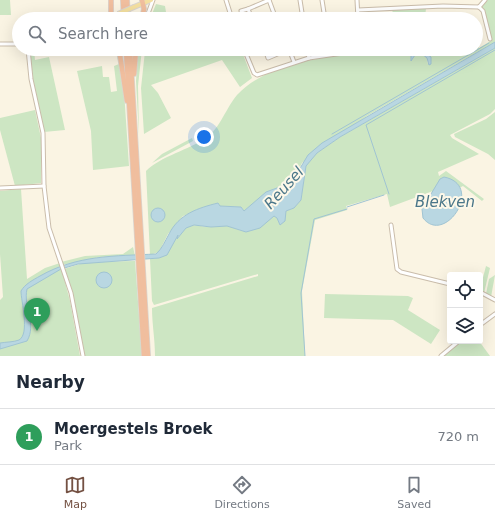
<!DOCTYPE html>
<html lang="en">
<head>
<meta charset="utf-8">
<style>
  :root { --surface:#fff; --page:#f6f6f7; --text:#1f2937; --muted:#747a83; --line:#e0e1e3; --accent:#745143 }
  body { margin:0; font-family:"DejaVu Sans",sans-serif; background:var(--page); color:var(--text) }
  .controls { position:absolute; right:12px; bottom:12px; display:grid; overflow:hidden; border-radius:4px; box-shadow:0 4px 16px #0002 }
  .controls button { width:36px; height:36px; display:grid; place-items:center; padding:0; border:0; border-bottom:1px solid var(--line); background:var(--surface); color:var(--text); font:20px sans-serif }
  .you { position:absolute; left:204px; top:137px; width:14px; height:14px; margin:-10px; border:3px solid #fff; border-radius:50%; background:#1a73e8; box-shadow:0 0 0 6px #1a73e833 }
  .badge { display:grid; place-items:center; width:26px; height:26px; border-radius:50%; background:var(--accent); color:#fff; font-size:13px; font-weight:700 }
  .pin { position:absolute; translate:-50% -33px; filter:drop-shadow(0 1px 2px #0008) }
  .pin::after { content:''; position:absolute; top:21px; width:14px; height:12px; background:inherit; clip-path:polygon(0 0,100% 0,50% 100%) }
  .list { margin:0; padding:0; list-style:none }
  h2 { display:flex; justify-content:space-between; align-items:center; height:52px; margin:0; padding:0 16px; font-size:17px }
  h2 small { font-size:13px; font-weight:400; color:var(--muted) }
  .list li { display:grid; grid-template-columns:26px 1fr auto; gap:12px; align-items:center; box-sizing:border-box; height:56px; padding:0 16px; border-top:1px solid var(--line) }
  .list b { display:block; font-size:15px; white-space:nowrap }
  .list p { margin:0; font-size:13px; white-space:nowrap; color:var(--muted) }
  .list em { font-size:13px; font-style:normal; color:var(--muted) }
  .icon { flex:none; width:22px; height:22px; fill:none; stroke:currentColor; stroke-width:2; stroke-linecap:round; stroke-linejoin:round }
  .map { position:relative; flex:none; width:495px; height:356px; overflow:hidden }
  .search { position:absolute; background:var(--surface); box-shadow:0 4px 16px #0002; left:12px; right:12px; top:12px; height:44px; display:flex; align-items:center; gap:10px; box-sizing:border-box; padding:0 14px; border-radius:22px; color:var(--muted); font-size:15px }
  .sheet { height:108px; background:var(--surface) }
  nav { display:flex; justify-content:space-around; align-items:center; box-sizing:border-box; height:56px; border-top:1px solid var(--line); background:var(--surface); font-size:11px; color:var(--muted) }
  nav a { display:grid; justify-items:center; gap:2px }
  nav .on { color:var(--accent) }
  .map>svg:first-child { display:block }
  .green { fill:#cde6c3 }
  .water { fill:#b9d7e2; stroke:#a0c4d3 }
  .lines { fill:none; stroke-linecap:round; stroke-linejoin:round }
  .stream { stroke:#a0c4d3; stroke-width:1 }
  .minor-casing { stroke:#cabdab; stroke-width:5 }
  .major-casing { stroke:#dad5d0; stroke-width:6 }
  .highway-casing { stroke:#dad5d0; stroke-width:6 }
  .minor { stroke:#fff; stroke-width:3 }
  .major { stroke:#f4e0a0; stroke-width:4 }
  .highway { stroke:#f0be9e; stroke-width:4.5 }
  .major-bridge-casing { stroke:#dad5d0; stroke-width:6; stroke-linecap:butt }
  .major-bridge { stroke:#f4e0a0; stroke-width:4 }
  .labels { text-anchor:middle; stroke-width:4; stroke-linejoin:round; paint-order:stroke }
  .water-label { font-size:15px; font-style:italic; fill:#4a7689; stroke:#fdf8e9 }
</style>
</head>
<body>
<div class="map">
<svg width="495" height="356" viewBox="0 0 495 356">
  <rect width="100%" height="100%" fill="#faf4e3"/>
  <!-- green -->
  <g class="green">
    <path d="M0,0H10L11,15H0Z"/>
    <path d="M486,0H495V42L367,116L302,163L296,175L285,185L273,190L244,211L241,207L220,206L218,203L183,216L168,234L159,252L150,255L146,171C161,156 189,150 207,137C220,128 226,108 237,95C264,66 313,59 350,53L356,50L398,49L411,52V61L415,55L421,53L427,58L428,64H431V57L422,51L413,49H476L477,45L479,48L492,40L484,12L480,8Z"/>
    <path d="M156,4L165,6L167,18L150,19Z"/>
    <path d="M426,8L425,19H405L399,13H393L392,10Z"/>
    <path d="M495,48V109L490,114L450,135L452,138L479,154L438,172L439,176L446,171L484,199L482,201L463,186L459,188L455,183L442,178L433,191L390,207L387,194L346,206L347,210L315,220L302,291L305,356H155C155,339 152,324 152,308L258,276V274L154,305L152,301L150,259C166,258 170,248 178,235V238C191,218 195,228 212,227C217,226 223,224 228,226C235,228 241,232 248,231C260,229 264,222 274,216L277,217L280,225L286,211L294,208L301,200L306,165L317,153L340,137Z"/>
    <path d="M29,49H34L35,60L49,57L65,130L44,132L32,82Z"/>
    <path d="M115,49H117L124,91L129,166L93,170L91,131L77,71L102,66L103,77H109L111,92L117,91L114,66L119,64Z"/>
    <path d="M138,49H142L138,86L139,136L136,81Z"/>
    <path d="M147,49H241L252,78L240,87L222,60L151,85L158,93L171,118L144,134L141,88L145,51Z"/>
    <path d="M35,110L41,138V183L15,186L0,130V118Z"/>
    <path d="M495,112V160L488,154L455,137L454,134L486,119Z"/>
    <path d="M192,138L193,141L152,163L162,154Z"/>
    <path d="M21,189L27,279L45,268L60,263L70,301L80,356H0V300L3,297L0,254V191Z"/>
    <path d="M133,247L135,256L101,257L62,265L61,262L85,256L123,254Z"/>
    <path d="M135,261L142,356H84L73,296L64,269L86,262Z"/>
    <path d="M486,266L490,268L484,293L480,291V289Z"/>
    <path d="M495,275L491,297L486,294L489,279Z"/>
    <path d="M325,294L408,296L413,298L408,310L440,330L431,344L393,320L324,318Z"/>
    <path d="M462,341H479L490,356H444Z"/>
  </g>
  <!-- water -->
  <g class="water">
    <path d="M495,42V48L340,137L317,153L306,166L301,200L294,208L286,211L285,221L280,225L277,218L274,216L260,228L246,232L227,226L211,227L194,225L186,228L177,239L178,235L167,255L159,258L78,264L61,269L27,289C23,307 37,324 27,341L0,349V343C6,342 14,342 19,340C30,334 21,301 21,291C25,284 33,280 40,276C77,255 115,256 156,254C162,249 165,241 169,234C179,214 198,208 218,203L220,206L241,207L244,211L266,192L285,185L296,175L308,155L322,143Z"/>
    <path d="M398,49L420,50L431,57V64L429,65L427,58L421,53L415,55L411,61V52H403Z"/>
    <path d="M444,177C485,185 445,246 423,218L422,209L440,179Z"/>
    <circle cx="158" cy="215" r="7"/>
    <circle cx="104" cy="280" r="8"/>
  </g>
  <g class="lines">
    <!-- stream -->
    <g class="stream">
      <path d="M332,134L489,43"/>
      <path d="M389,194L366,125L495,50"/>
      <path d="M347,207L384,195"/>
      <path d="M305,356L301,293L314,219L347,209"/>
    </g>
    <defs>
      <g id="minor">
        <path d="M226,0L232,19"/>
        <path d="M269,0L276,19"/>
        <path d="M300,0L303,19"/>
        <path d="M322,0L325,19"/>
        <path d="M357,0L358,19"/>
        <path d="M479,7L483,11L490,39"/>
        <path d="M479,7L485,0"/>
        <path d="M358,10L443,6L479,7"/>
        <path d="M241,11L248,9"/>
        <path d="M333,16V19"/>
        <path d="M146,19L153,0"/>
        <path d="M252,19L248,9L269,0"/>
        <path d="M0,44H19"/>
        <path d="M28,49L31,79L43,133L44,186L49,228L71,293L83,356"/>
        <path d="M244,49L254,73L257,75L309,58L350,52L355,49"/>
        <path d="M265,49L268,58L289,49"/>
        <path d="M289,49L294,62"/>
        <path d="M307,49L309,58"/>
        <path d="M0,188L44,186"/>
        <path d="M391,225L397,269L401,272L450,284"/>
        <path d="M480,292L495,300"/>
        <path d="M480,325L495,314"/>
        <path d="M441,356L459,341"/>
      </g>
      <path id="major" d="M134,7L151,0"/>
      <g id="highway">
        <path d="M111,0V19"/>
        <path d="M123,0L124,19"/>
        <path d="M127,0L128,19"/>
        <path d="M142,19L144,9L142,0"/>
        <path d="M119,49L127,101"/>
        <path d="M126,49L144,356"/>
        <path d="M130,49L148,356"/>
        <path d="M134,74L136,49"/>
      </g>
    </defs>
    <!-- minor casing -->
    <use href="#minor" class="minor-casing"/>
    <!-- major casing -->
    <use href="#major" class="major-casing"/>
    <!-- highway casing -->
    <use href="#highway" class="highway-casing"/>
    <!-- minor -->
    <use href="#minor" class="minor"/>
    <!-- major -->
    <use href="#major" class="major"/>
    <!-- highway -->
    <use href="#highway" class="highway"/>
    <defs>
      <path id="major-bridge" d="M118,14L134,7"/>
    </defs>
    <!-- major-bridge casing -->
    <use href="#major-bridge" class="major-bridge-casing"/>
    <!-- major-bridge -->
    <use href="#major-bridge" class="major-bridge"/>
  </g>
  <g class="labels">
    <!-- water labels -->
    <g class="water-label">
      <text transform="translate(284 188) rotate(-48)" y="5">Reusel</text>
      <text x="445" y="207">Blekven</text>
    </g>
  </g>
</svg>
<div class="controls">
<button><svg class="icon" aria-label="locate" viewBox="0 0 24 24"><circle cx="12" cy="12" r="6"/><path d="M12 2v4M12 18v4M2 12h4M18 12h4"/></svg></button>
<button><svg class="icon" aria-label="layers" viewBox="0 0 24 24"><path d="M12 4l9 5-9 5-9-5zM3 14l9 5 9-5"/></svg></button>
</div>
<div class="you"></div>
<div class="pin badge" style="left:37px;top:331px;background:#2e9e5b">1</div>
<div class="search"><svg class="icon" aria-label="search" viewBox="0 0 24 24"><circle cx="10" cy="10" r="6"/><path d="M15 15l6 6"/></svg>Search here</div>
</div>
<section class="sheet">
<h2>Nearby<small></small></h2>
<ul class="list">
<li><span class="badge" style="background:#2e9e5b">1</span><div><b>Moergestels Broek</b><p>Park</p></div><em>720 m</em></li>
</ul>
</section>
<nav>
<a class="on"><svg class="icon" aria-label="map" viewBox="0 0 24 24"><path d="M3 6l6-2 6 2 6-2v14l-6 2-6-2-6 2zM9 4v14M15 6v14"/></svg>Map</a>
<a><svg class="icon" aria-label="directions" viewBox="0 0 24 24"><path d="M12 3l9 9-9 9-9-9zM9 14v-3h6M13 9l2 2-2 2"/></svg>Directions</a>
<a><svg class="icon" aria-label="saved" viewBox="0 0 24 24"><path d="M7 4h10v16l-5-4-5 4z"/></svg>Saved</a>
</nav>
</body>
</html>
